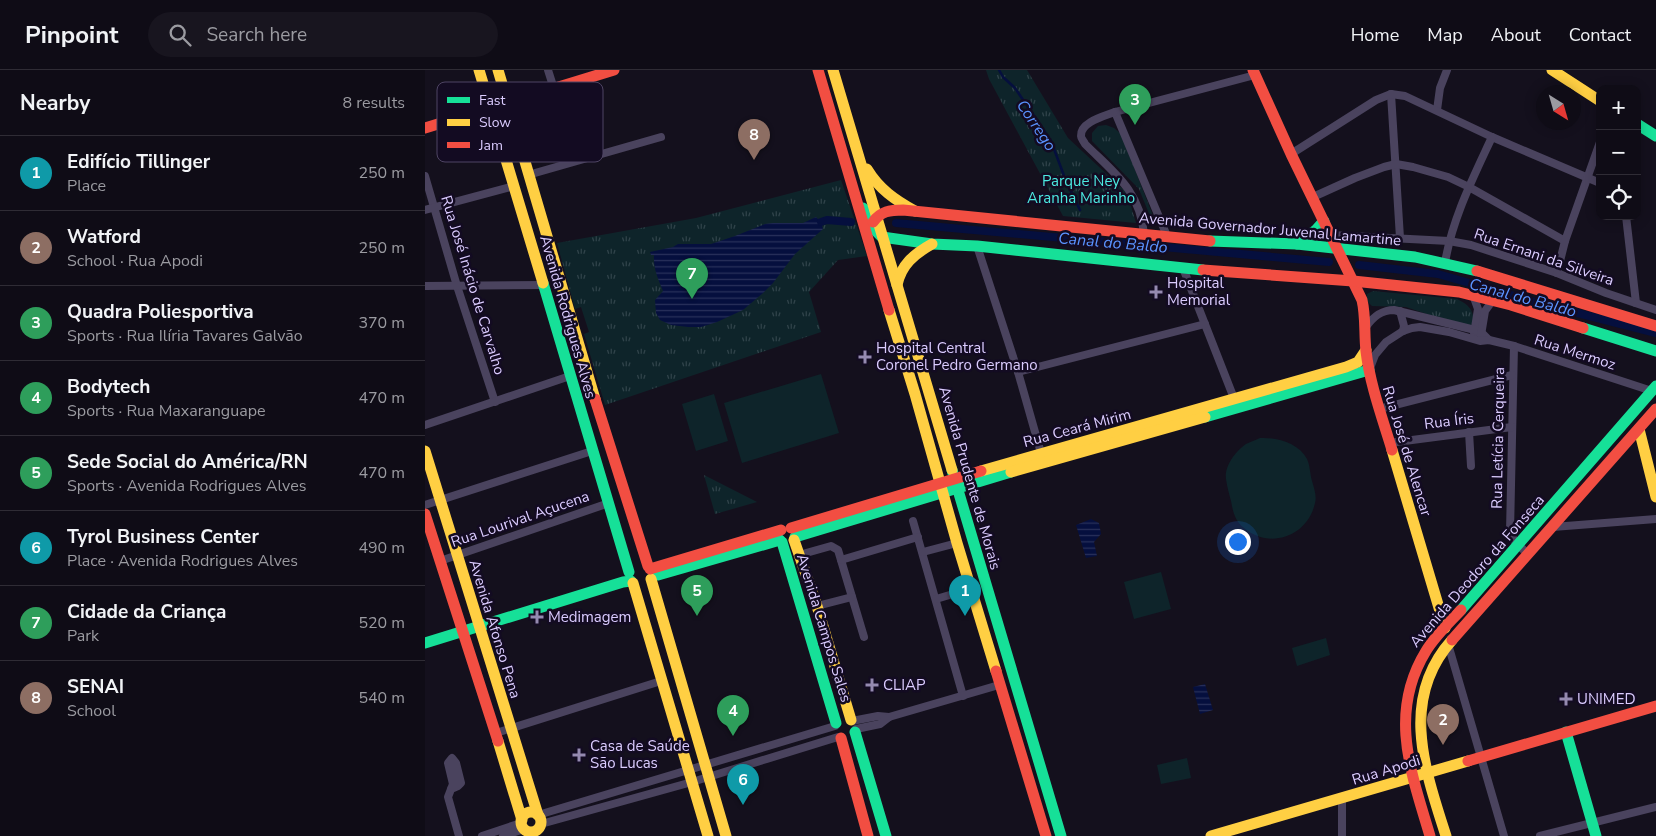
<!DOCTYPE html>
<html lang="en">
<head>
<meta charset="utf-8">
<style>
  :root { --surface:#0f0c16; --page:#18151f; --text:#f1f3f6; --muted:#9b9ba1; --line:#2f2c35; --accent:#958ab0 }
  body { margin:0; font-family:"Nunito Sans",sans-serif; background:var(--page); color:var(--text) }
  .controls { position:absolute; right:15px; top:15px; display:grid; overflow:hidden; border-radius:10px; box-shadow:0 2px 12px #0003 }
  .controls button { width:45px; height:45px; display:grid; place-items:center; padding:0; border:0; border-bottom:1px solid var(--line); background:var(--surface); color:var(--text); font:25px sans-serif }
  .compass { position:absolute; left:1111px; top:15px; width:45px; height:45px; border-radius:50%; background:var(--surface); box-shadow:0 2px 12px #0003; rotate:143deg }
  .you { position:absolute; left:812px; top:471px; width:18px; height:18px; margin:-12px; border:4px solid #fff; border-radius:50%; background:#1a73e8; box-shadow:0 0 0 8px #1a73e833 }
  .badge { display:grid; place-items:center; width:32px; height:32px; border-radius:50%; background:var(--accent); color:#fff; font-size:16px; font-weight:700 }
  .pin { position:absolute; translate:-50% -41px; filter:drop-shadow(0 1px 2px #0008) }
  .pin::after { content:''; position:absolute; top:26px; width:18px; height:15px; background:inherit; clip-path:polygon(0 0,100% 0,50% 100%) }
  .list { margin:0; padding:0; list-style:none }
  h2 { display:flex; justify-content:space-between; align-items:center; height:65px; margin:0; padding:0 20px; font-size:21px }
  h2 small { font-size:16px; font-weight:400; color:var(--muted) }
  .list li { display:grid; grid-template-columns:32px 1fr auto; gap:15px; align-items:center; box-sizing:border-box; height:75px; padding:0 20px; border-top:1px solid var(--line) }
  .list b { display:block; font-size:19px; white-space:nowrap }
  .list p { margin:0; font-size:16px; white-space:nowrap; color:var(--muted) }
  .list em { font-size:16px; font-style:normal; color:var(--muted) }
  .icon { flex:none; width:28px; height:28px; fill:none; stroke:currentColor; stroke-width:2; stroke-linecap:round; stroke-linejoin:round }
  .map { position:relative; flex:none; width:1231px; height:766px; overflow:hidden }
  header { display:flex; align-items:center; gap:30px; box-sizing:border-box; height:70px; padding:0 25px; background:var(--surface); border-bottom:1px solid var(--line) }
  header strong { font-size:24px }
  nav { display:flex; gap:28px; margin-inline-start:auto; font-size:18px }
  .search { width:350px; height:45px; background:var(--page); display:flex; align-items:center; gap:12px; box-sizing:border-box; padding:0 18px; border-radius:28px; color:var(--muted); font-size:19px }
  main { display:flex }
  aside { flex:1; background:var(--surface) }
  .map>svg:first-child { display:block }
  .green { fill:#0e242a }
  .park { fill:url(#park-tufts) }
  .water { fill:url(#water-rules) }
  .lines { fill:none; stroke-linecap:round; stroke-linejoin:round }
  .stream { stroke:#050f3e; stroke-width:2.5 }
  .canal { stroke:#050f3e; stroke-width:8 }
  .street { stroke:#4a435e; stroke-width:8 }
  .fast { stroke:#16e098; stroke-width:11 }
  .slow { stroke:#ffcf43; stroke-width:11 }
  .jam { stroke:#f24e42; stroke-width:11 }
  .poi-dot { fill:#958ab0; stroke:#130b22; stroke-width:2 }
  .labels { text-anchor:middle; stroke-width:5; stroke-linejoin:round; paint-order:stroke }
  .park-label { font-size:15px; fill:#4ceae1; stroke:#130b22 }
  .street-label { font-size:15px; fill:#dbccff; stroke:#130b22 }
  .poi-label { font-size:15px; fill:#dbccff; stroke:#130b22; text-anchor:start }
  .water-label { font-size:16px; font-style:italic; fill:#5a93ff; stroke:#130b22 }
  .key { fill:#130b22; stroke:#4f4564; stroke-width:1 }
  .key-label { font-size:14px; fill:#dbccff }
</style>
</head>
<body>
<header>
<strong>Pinpoint</strong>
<div class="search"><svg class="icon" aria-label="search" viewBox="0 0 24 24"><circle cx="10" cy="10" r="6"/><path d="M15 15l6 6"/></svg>Search here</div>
<nav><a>Home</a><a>Map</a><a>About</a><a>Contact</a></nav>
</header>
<main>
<aside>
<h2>Nearby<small>8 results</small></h2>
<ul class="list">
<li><span class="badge" style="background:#0f9aa8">1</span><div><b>Edifício Tillinger</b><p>Place</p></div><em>250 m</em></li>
<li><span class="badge" style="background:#8d6e63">2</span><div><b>Watford</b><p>School · Rua Apodi</p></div><em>250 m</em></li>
<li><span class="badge" style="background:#2e9e5b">3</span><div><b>Quadra Poliesportiva</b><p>Sports · Rua Ilíria Tavares Galvão</p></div><em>370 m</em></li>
<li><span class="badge" style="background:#2e9e5b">4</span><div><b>Bodytech</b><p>Sports · Rua Maxaranguape</p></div><em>470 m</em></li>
<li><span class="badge" style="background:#2e9e5b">5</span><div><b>Sede Social do América/RN</b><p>Sports · Avenida Rodrigues Alves</p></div><em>470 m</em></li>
<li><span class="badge" style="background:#0f9aa8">6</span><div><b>Tyrol Business Center</b><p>Place · Avenida Rodrigues Alves</p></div><em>490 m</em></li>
<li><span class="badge" style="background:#2e9e5b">7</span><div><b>Cidade da Criança</b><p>Park</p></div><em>520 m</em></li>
<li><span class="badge" style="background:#8d6e63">8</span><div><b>SENAI</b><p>School</p></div><em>540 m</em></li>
</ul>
</aside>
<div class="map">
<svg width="1231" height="766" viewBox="0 0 1231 766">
  <defs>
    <pattern id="park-tufts" width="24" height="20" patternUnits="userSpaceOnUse" patternTransform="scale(1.25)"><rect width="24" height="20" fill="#0e242a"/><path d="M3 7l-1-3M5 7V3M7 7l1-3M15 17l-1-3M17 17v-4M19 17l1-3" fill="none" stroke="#30434a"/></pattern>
    <pattern id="water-rules" width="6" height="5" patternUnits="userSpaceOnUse" patternTransform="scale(1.25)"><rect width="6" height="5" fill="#050f3e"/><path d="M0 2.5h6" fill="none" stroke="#29315b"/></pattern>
  </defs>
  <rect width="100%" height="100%" fill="#14101d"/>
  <!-- green -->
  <g class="green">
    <path d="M396,304L414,363L317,393L299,333Z"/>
    <path d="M289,324L303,371L271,381L257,334Z"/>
    <path d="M835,368C851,367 874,373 882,389C885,395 885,404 887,411C889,418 892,426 890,433C883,466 845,480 819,458C810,451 808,442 806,431C804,424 802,416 801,409C799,396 811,381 821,374C825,372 831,370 835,368Z"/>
    <path d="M736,502L746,539L709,549L699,512Z"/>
    <path d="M901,568L905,585L872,596L867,578Z"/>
    <path d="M762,688L766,708L736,714L732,695Z"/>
  </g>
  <!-- park -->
  <g class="park">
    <path d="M561,0H602L643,68L702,123L711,153L638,146L564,9Z"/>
    <path d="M681,55L689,58L696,64L730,151H727L714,119L667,71V63L673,56Z"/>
    <path d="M416,110L442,186L413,190L384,222L396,262L180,335L159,264L164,262L156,237L150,239L132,173L271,148Z"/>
    <path d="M948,221L1032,229C1044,235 1048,239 1049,252L1043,258L981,237L947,236L942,231V224Z"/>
    <path d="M279,405L332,432L290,444Z"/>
  </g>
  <!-- water -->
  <g class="water">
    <path d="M391,147L396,152L398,159L370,184L348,213L338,223L318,240L292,252L276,257H263L246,255L235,250L231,243L230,230L238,221C233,209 228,198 229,185H226L225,182L248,177L253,174H286L310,166L340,154L348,153H378Z"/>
    <path d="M666,449L674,453L676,464L669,472L672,486L661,488L651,455Z"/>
    <path d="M780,614L788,640L775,644L768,617Z"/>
  </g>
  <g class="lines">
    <!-- stream -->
    <path class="stream" d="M574,0L578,7L590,18L626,71L641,111L655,140"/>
    <!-- canal -->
    <g class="canal">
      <path d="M396,152L402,150L426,152"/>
      <path d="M471,153L904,192"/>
      <path d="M934,195L1013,204L1117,234L1231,263"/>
    </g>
    <!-- street -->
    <g class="street">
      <path d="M123,0L129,19"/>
      <path d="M966,24L975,168"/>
      <path d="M1012,40L1015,18L1022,0"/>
      <path d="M690,42L742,166"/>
      <path d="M866,84L951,30L966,24L980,26L1067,67L1175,113"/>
      <path d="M103,105L236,67"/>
      <path d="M0,106L32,216L70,332"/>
      <path d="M888,127L930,108L959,97L971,94L988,97L1023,107L1044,117L1140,171"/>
      <path d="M0,140L89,116"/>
      <path d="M1201,146L1211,233"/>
      <path d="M719,164C715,120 688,102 660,74C659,71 656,69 656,66C655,52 680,46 690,42L830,5"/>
      <path d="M906,165L1024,171L1046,175L1132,203L1181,223L1231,240"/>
      <path d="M552,176L593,302L616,383"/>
      <path d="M1020,193C1027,149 1048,108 1067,67"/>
      <path d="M758,198L810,331"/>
      <path d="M1132,203L1140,171L1175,72"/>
      <path d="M0,216L118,215"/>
      <path d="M1048,225L1053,239L1049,264"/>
      <path d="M975,241L979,256L978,261"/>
      <path d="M941,257C948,247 956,240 969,240L1050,260L1057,263L1064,270"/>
      <path d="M1056,265L1060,241L1068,230"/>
      <path d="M1089,276L1085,462L1090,472L1103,484"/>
      <path d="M945,298L950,285L961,272L978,261L987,258L995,257L1024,262L1055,271L1064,270L1089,276L1227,321"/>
      <path d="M593,302L780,254"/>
      <path d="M954,339L1087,305"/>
      <path d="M0,355L145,306"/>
      <path d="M1044,362L1046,396"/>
      <path d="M964,373L1087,357"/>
      <path d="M0,435L167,381"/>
      <path d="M488,451L538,626"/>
      <path d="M1128,457L1231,449"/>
      <path d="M498,482L532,473"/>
      <path d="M374,485L406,476L413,480L439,567"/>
      <path d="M416,490L493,467"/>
      <path d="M15,491L184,433"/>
      <path d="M511,529L545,519"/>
      <path d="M392,536L427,527"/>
      <path d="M1023,574L1079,766"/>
      <path d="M427,651L453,646L464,647"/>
      <path d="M431,659L455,654L464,647L574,615"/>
      <path d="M71,663L236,611"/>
      <path d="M26,719L33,716L36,713L31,693L27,688L23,693L28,714L23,727L34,766"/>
      <path d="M917,729V766"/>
      <path d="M113,745L410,656"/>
      <path d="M116,754L267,712L413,667"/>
      <path d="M57,766L96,753"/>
      <path d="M78,766L99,759"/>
      <path d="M1115,766L1231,737"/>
    </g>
    <!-- fast -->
    <g class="fast">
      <path d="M1212,54L1231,66"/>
      <path d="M438,138L450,160L457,167L507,174L552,176L778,200"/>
      <path d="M785,171L872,174L990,187L1052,201"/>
      <path d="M872,174L891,160L899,151"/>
      <path d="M118,213L204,502"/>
      <path d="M1158,258L1231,281"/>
      <path d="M780,347L944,300"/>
      <path d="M527,400L636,766"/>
      <path d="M370,467L586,402"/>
      <path d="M357,472L411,653"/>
      <path d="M233,505L355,470"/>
      <path d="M1036,540L1231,316"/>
      <path d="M0,573L198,512L206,511"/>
      <path d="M430,662L461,766"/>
      <path d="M1141,662L1171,766"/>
    </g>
    <!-- slow -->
    <g class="slow">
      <path d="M54,0L118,213"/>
      <path d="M73,0L170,329"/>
      <path d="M408,0L527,400"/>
      <path d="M1127,0L1175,31"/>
      <path d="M442,99C454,119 470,130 490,141"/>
      <path d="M472,215C476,195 489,184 507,174"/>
      <path d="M464,240L490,324L532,473L571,601"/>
      <path d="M1214,359L1231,427"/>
      <path d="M967,380L1020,558"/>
      <path d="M0,381L113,745"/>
      <path d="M556,401L921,297L933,292L941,280"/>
      <path d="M586,402L780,347"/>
      <path d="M369,470L392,536L426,650"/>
      <path d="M226,509L301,766"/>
      <path d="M208,513L283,766"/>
      <path d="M73,671L97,750"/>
      <circle cx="106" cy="752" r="10"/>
      <path d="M786,766L1043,691"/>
      <path d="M1021,766C1000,700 974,629 1027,570"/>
    </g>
    <!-- jam -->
    <g class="jam">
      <path d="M393,0L464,240"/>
      <path d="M828,0L866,84L937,230C941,247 939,264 941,281C945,315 957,347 967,380"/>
      <path d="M0,58L189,0"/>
      <path d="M448,152C456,141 465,140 478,140L785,171"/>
      <path d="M778,200L928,211L1034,222L1086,235L1158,258"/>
      <path d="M1052,201L1231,256"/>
      <path d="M170,329L223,496"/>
      <path d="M0,444L73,671"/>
      <path d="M366,458L556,401"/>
      <path d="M225,499L356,460"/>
      <path d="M1027,570L1231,339"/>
      <path d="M571,601L621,766"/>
      <path d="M416,668L443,766"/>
      <path d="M1043,691L1231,636"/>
      <path d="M1005,766C986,702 963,643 1001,581C1010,566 1024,553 1036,540"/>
    </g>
  </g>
  <!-- markers -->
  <g class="poi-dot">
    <path d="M728.5 214.5h5v5h5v5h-5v5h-5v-5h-5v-5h5z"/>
    <path d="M437.5 279.5h5v5h5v5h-5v5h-5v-5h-5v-5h5z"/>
    <path d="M109.5 539.5h5v5h5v5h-5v5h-5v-5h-5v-5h5z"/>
    <path d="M444.5 607.5h5v5h5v5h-5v5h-5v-5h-5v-5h5z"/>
    <path d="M1138.5 621.5h5v5h5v5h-5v5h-5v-5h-5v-5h5z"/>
    <path d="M151.5 677.5h5v5h5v5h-5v5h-5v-5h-5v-5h5z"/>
  </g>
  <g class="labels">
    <!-- park labels -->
    <g class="park-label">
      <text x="656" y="116">Parque Ney<tspan x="656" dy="17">Aranha Marinho</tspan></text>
    </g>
    <!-- street labels -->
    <g class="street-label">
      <text transform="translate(845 159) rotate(5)" y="5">Avenida Governador Juvenal Lamartine</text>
      <text transform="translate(1119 187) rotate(19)" y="5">Rua Ernani da Silveira</text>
      <text transform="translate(48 215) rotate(73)" y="5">Rua José Inácio de Carvalho</text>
      <text transform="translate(143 247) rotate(74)" y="5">Avenida Rodrigues Alves</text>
      <text transform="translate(1150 282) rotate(18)" y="5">Rua Mermoz</text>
      <text transform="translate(1024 351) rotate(-7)" y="5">Rua Íris</text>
      <text transform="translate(652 358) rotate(-15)" y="5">Rua Ceará Mirim</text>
      <text transform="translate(1073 368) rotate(-89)" y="5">Rua Letícia Cerqueira</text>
      <text transform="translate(982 381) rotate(73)" y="5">Rua José de Alencar</text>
      <text transform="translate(545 408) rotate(74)" y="5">Avenida Prudente de Morais</text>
      <text transform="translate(95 449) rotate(-19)" y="5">Rua Lourival Açucena</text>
      <text transform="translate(1052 501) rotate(-49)" y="5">Avenida Deodoro da Fonseca</text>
      <text transform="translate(399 558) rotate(73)" y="5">Avenida Campos Sales</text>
      <text transform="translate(70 559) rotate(73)" y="5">Avenida Afonso Pena</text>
      <text transform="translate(961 700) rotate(-17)" y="5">Rua Apodi</text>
    </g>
    <!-- poi labels -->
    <g class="poi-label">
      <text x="742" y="218">Hospital<tspan x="742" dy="17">Memorial</tspan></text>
      <text x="451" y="283">Hospital Central<tspan x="451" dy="17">Coronel Pedro Germano</tspan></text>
      <text x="123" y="552">Medimagem</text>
      <text x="458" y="620">CLIAP</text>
      <text x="1152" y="634">UNIMED</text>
      <text x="165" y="681">Casa de Saúde<tspan x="165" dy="17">São Lucas</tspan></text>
    </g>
    <!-- water labels -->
    <g class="water-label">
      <text transform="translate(612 55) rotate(56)" y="6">Corrego</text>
      <text transform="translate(688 172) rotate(5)" y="6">Canal do Baldo</text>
      <text transform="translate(1098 227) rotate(15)" y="6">Canal do Baldo</text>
    </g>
  </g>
  <!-- legend -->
  <rect x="12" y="12" width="166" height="80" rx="8" class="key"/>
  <rect x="22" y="27" width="23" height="6" fill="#16e098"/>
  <rect x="22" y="49" width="23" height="7" fill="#ffcf43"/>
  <rect x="22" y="72" width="23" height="6" fill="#f24e42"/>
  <g class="key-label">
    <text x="54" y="35">Fast</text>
    <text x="54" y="57">Slow</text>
    <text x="54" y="80">Jam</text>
  </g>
</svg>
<div class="controls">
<button>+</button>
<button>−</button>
<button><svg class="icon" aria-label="locate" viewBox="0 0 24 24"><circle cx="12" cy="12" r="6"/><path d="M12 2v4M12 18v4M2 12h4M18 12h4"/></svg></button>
</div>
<svg class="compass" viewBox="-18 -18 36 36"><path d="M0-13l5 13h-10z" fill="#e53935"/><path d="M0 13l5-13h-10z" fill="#9b9ba1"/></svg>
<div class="you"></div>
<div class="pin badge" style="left:540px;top:546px;background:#0f9aa8">1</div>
<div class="pin badge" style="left:1018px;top:675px;background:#8d6e63">2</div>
<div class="pin badge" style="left:710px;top:55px;background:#2e9e5b">3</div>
<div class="pin badge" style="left:308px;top:666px;background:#2e9e5b">4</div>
<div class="pin badge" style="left:272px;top:546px;background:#2e9e5b">5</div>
<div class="pin badge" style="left:318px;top:735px;background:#0f9aa8">6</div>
<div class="pin badge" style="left:267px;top:229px;background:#2e9e5b">7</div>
<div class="pin badge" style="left:329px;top:90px;background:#8d6e63">8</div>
</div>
</main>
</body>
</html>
